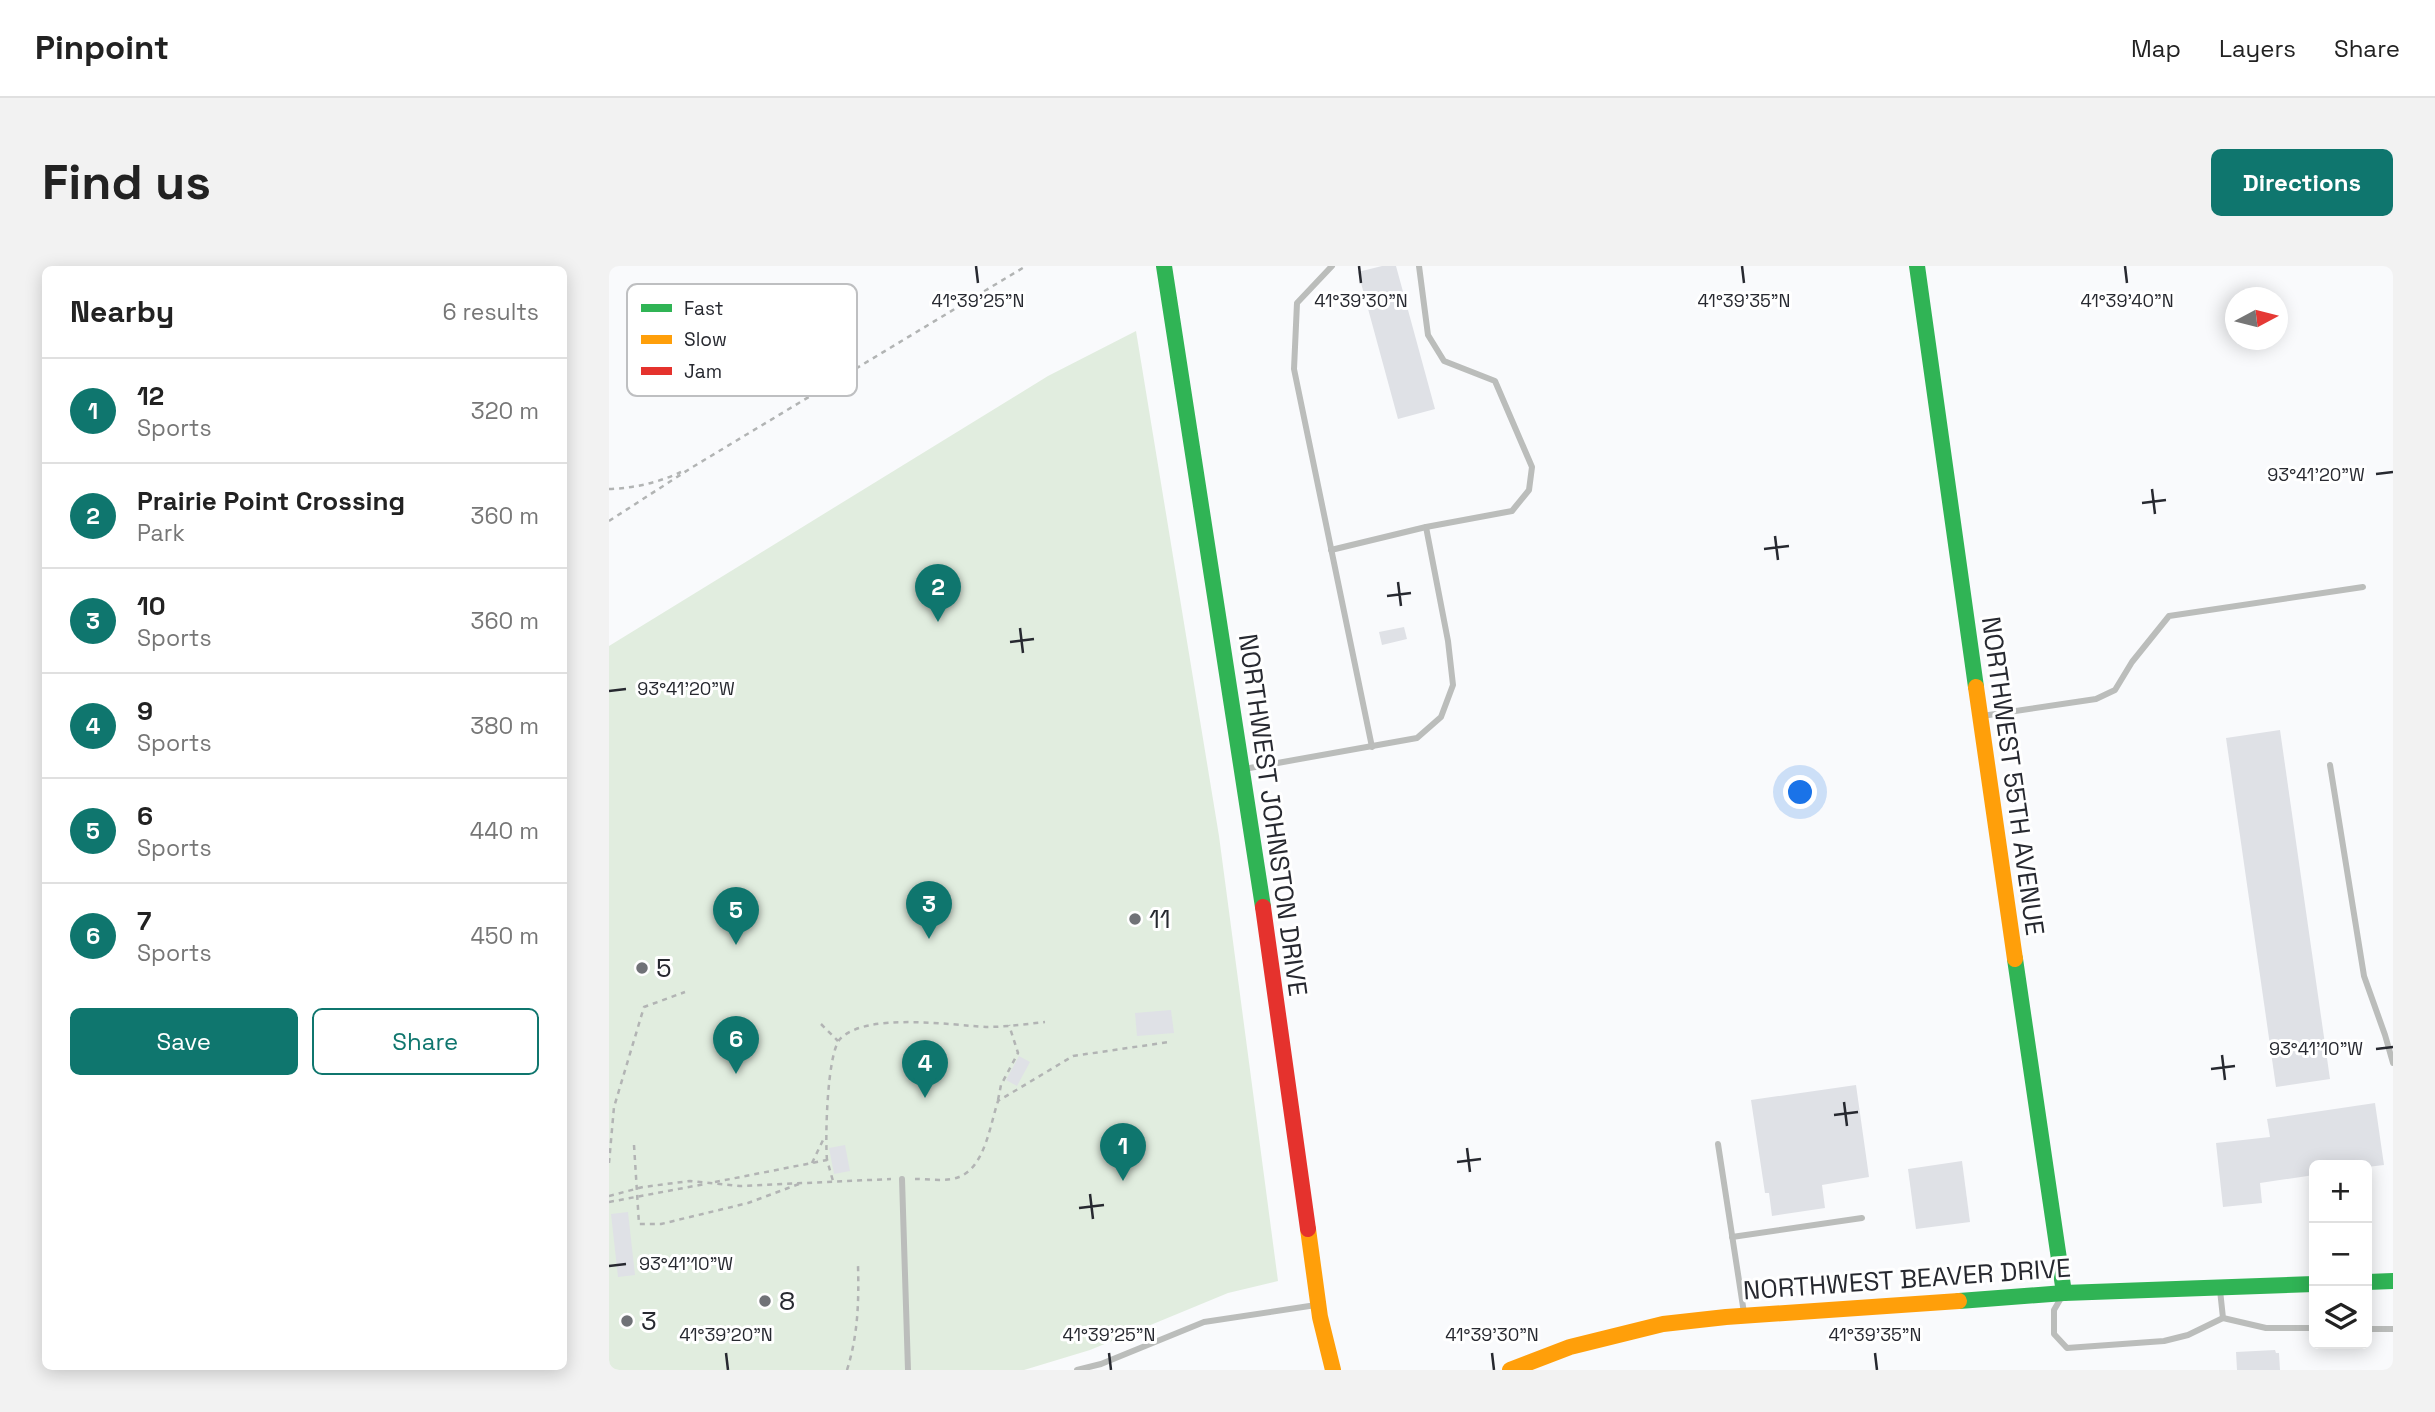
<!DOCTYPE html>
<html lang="en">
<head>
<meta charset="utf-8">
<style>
  :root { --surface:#fff; --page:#f2f2f2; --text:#222; --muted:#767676; --line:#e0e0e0; --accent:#0f766e }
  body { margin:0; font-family:"Space Grotesk",sans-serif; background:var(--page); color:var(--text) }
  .controls { position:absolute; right:21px; bottom:21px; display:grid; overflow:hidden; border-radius:10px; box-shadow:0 4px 18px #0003 }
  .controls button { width:63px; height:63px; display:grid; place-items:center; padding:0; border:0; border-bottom:2px solid var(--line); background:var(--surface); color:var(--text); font:35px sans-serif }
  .compass { position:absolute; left:1616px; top:21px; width:63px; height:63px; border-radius:50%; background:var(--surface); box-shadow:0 4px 18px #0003; rotate:83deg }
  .you { position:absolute; left:1192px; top:527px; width:24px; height:24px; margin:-18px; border:5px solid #fff; border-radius:50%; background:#1a73e8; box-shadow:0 0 0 10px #1a73e833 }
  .badge { display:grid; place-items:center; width:46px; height:46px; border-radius:50%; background:var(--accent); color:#fff; font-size:23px; font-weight:700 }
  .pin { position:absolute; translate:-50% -58px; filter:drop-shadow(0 2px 4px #0008) }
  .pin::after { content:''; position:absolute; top:37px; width:24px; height:21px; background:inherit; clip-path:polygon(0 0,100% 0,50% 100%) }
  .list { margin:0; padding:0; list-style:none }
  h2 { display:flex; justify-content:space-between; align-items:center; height:91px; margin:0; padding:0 28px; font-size:30px }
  h2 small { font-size:23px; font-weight:400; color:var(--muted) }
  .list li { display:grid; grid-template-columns:46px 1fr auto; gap:21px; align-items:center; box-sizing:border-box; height:105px; padding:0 28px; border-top:2px solid var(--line) }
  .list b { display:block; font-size:26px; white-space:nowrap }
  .list p { margin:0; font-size:23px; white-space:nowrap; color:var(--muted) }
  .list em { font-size:23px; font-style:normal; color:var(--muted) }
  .actions { display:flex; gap:14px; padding:21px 28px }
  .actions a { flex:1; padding:16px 0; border:2px solid var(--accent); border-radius:10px; text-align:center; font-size:24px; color:var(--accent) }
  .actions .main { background:var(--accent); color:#fff }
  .icon { flex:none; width:38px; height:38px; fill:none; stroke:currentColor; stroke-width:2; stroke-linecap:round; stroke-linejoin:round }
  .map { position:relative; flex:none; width:1784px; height:1104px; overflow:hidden; border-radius:10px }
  header { display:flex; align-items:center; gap:42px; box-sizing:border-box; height:98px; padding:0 35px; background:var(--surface); border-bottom:2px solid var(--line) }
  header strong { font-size:33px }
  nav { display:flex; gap:38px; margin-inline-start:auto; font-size:24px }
  .intro { display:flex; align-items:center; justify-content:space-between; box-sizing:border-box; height:168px; padding:0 42px }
  h1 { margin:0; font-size:49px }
  .button { padding:18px 32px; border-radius:10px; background:var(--accent); color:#fff; font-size:24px; font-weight:700 }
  main { display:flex; gap:42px; padding:0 42px }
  aside { flex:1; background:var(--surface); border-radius:10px; box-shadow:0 4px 18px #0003 }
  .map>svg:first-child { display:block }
  .green { fill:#e1eddf }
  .building { fill:#dfe1e6 }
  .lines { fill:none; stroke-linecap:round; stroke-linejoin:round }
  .path { stroke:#b2b4b4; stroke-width:2.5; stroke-dasharray:5 5; stroke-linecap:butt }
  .lane { stroke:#bbbdbb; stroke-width:6 }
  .fast { stroke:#30b455; stroke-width:16 }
  .slow { stroke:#ff9f0a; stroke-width:16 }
  .jam { stroke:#e5322d; stroke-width:16 }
  .ticks { fill:none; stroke:#272930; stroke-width:2.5 }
  .poi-dot { fill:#707277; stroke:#fff; stroke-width:2.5 }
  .labels { text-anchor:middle; stroke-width:6; stroke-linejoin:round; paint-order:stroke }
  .street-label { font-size:26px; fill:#272930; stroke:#fff }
  .poi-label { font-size:26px; fill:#272930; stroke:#fff; text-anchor:start }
  .key { fill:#fff; stroke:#bebfc1; stroke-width:2 }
  .key-label { font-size:19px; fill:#272930 }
  .ticks-label { font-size:18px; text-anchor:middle; fill:#272930; stroke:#fff; stroke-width:6; stroke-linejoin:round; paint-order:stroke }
</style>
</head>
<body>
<header>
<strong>Pinpoint</strong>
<nav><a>Map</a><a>Layers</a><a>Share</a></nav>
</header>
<div class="intro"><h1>Find us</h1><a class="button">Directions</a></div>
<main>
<aside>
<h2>Nearby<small>6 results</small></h2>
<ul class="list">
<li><span class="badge">1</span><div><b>12</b><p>Sports</p></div><em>320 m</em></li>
<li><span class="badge">2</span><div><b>Prairie Point Crossing</b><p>Park</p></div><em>360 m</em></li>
<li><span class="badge">3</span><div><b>10</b><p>Sports</p></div><em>360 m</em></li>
<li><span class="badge">4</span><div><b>9</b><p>Sports</p></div><em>380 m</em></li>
<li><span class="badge">5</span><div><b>6</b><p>Sports</p></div><em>440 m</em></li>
<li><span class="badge">6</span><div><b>7</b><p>Sports</p></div><em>450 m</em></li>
</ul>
<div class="actions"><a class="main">Save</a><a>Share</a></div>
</aside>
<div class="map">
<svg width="1784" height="1104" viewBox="0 0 1784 1104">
  <rect width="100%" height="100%" fill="#f9fafc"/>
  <!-- green -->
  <path class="green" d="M527,65L610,570L669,1015L619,1027L481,1084L415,1104H0V380L439,110Z"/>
  <!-- building -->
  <g class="building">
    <path d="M773,0H787L826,143L789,153L749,6Z"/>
    <path d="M795,361L798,373L773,379L770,366Z"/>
    <path d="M1671,464L1721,813L1667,821L1617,472Z"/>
    <path d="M562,744L565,767L528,770L526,747Z"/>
    <path d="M410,790L421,796L408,820L397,814Z"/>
    <path d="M1247,819L1260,911L1213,919L1216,942L1163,950L1160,927H1156L1142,834Z"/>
    <path d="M1766,837L1775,899L1758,901V899H1705V909L1651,917L1653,937L1614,941L1607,877L1661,871L1658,853Z"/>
    <path d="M236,879L241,905L225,908L220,882Z"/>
    <path d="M1353,895L1361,956L1307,963L1299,903Z"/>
    <path d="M19,946L26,1009L9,1011L2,948Z"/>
    <path d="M1666,1084L1667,1087H1670L1671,1104H1628L1627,1086Z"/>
  </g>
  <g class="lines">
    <!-- path -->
    <g class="path">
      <path d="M0,223C26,222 48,217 72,206"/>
      <path d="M0,255L82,202L417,0"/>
      <path d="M212,758L229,775"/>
      <path d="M389,834L392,819L409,787L400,759"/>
      <path d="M25,879L30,958H52L139,937L190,918"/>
      <path d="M218,894C216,873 218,788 231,773C257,746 342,759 377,761C397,761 417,758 436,756"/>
      <path d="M0,897L5,841L35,741L76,726"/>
      <path d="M203,897L215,872"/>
      <path d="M306,913C319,913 338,916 350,911C376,901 381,859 389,835L464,790L560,776"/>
      <path d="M106,916L218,894L224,915"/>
      <path d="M0,930L34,921L81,915L131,920L282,913"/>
      <path d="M0,936L96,918"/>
      <path d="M238,1104C249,1069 250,1036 249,999"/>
    </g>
    <!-- lane -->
    <g class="lane">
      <path d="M723,0L688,37L685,103L763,481"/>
      <path d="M722,284L817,261"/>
      <path d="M1373,450L1487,433L1506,424L1523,396L1560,350L1754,321"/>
      <path d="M1721,499L1755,710L1776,769L1784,797"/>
      <path d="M635,503L808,472L832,451L844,419L839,375L817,261L903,245L920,224L923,201L886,115L835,95L819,69L810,0"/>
      <path d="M1109,878L1135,1047"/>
      <path d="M293,913L299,1104"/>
      <path d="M1123,971L1253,952"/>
      <path d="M1611,1024L1614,1052L1657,1062H1705"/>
      <path d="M1452,1032L1445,1044V1068L1458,1082L1555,1075L1579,1069L1614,1052"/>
      <path d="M1758,1063H1784"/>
      <path d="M468,1104L492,1098L595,1056L707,1039"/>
    </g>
    <!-- fast -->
    <g class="fast">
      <path d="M555,0L654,641"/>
      <path d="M1308,0L1367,421"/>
      <path d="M1406,693L1455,1027"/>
      <path d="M1758,1016L1784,1015"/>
      <path d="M1350,1035L1455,1027L1705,1018"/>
    </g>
    <!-- slow -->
    <g class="slow">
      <path d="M1367,421L1406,693"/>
      <path d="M699,963L711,1051L724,1104"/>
      <path d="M901,1104L961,1081L1054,1058L1117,1051L1350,1035"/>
    </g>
    <!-- jam -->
    <path class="jam" d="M654,641L699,963"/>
  </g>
  <!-- ticks -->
  <path class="ticks" d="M367,0L369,17M750,0L752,17M1133,0L1135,17M1516,0L1518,17M1767,208L1784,206M1543,223L1546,248M1533,237L1557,234M1166,270L1169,294M1155,283L1180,280M789,316L792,340M778,330L802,327M411,362L414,387M401,376L425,373M0,425L17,423M1767,783L1784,781M1613,789L1616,814M1602,803L1626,800M1235,836L1238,860M1225,849L1249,846M858,882L861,906M848,896L872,893M481,928L484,953M470,942L495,939M0,1000L17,998M117,1087L119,1104M500,1087L502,1104M883,1087L885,1104M1266,1087L1268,1104"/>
  <!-- markers -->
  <g class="poi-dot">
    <circle cx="526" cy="653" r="7"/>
    <circle cx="33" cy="702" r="7"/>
    <circle cx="156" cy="1035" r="7"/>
    <circle cx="18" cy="1055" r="7"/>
  </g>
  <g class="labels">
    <!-- street labels -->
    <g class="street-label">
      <text transform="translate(1404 510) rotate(82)" y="9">NORTHWEST 55TH AVENUE</text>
      <text transform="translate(664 549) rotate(82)" y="9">NORTHWEST JOHNSTON DRIVE</text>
      <text transform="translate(1298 1013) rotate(-4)" y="9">NORTHWEST BEAVER DRIVE</text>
    </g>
    <!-- poi labels -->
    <g class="poi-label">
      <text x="540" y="662">11</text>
      <text x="47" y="711">5</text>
      <text x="170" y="1044">8</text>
      <text x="32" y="1064">3</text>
    </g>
  </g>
  <!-- legend -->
  <rect x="18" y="18" width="230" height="112" rx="10" class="key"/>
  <rect x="32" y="38" width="31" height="8" fill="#30b455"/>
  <rect x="32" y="69" width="31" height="9" fill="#ff9f0a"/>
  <rect x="32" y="101" width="31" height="8" fill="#e5322d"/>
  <g class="key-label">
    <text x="75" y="49">Fast</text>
    <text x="75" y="80">Slow</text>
    <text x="75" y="112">Jam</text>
  </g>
  <g class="ticks-label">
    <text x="369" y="41">41°39'25"N</text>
    <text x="752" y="41">41°39'30"N</text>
    <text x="1135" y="41">41°39'35"N</text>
    <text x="1518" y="41">41°39'40"N</text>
    <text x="1707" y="215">93°41'20"W</text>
    <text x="77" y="429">93°41'20"W</text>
    <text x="1707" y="789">93°41'10"W</text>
    <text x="77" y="1004">93°41'10"W</text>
    <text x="117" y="1075">41°39'20"N</text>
    <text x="500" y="1075">41°39'25"N</text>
    <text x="883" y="1075">41°39'30"N</text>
    <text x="1266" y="1075">41°39'35"N</text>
  </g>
</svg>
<div class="controls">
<button>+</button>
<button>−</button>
<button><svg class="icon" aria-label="layers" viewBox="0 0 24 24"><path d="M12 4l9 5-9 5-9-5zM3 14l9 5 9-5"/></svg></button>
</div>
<svg class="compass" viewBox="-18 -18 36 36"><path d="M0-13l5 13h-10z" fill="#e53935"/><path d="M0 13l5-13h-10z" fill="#767676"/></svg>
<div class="you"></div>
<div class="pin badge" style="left:514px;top:915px">1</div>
<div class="pin badge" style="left:329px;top:356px">2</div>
<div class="pin badge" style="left:320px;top:673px">3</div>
<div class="pin badge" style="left:316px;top:832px">4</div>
<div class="pin badge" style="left:127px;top:679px">5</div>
<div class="pin badge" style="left:127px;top:808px">6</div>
</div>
</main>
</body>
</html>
